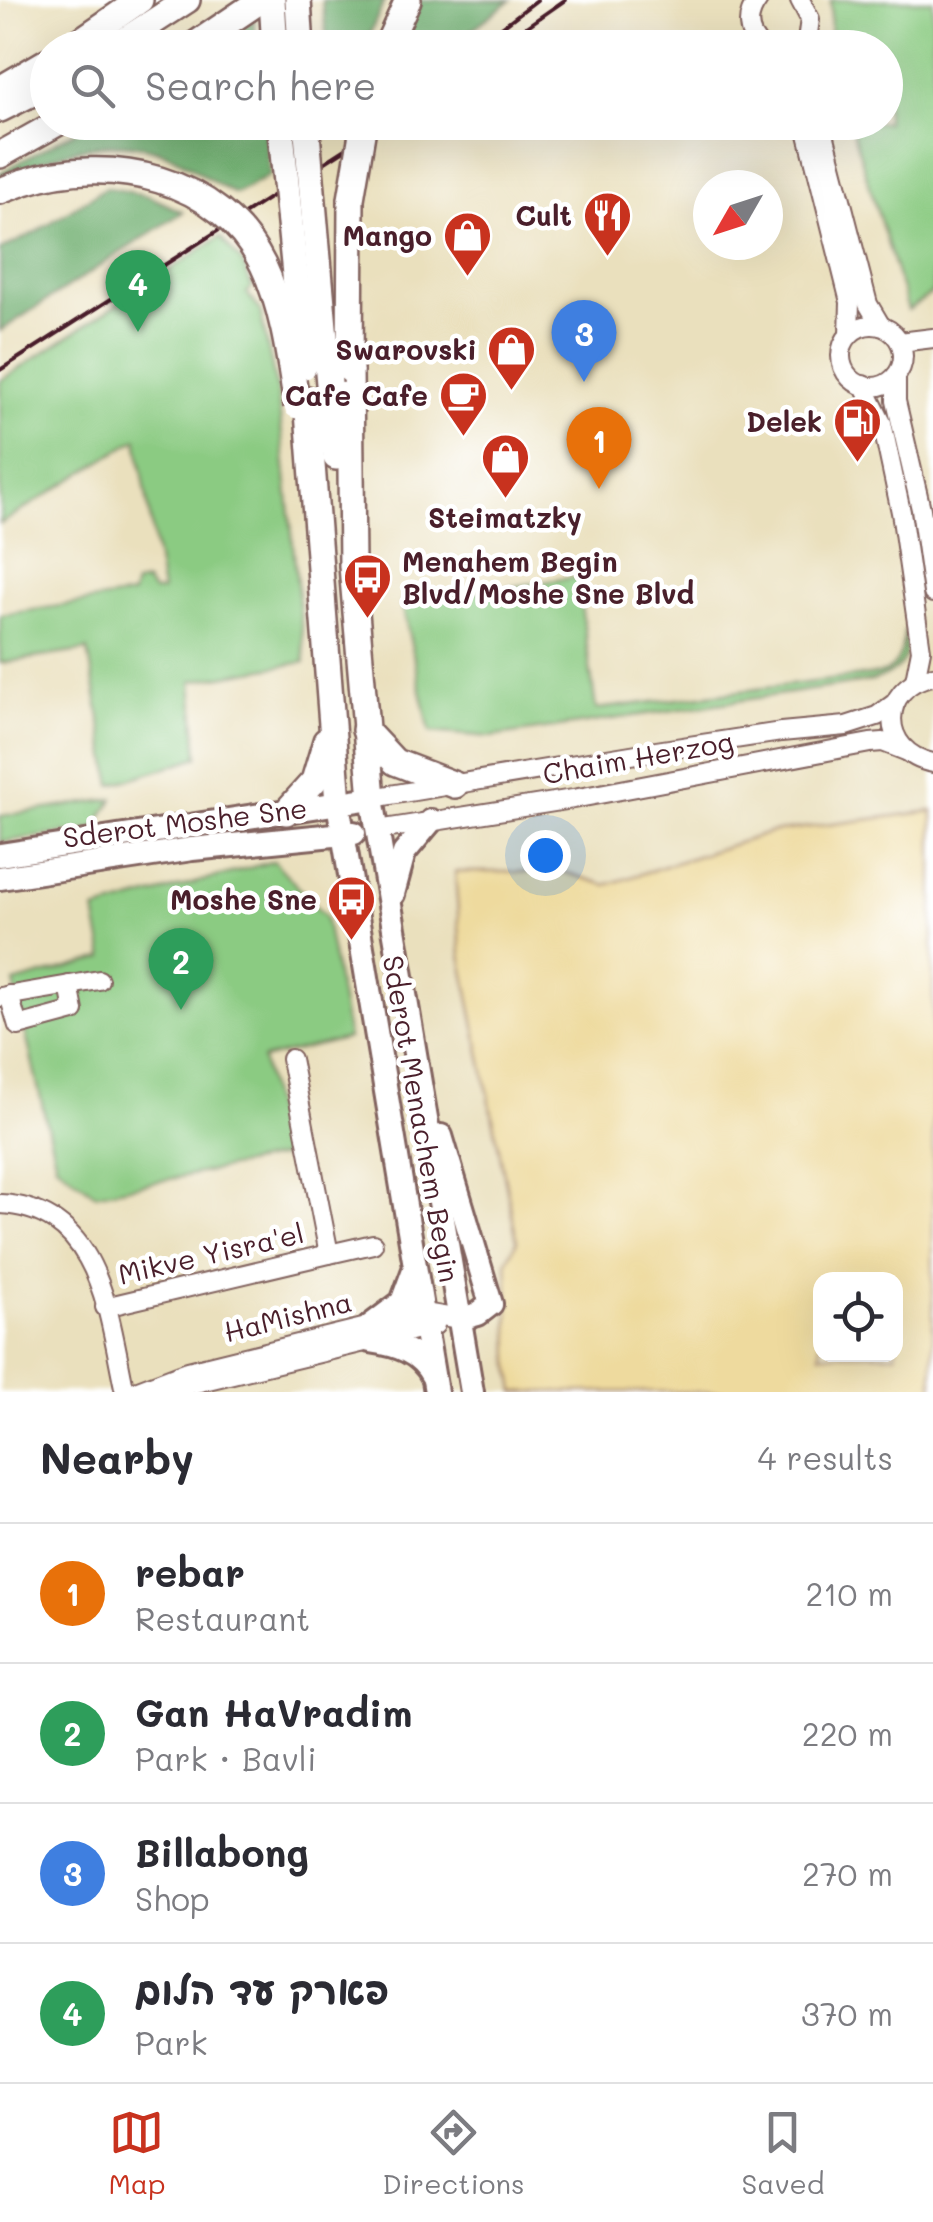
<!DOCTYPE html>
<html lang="en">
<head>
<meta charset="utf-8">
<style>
  :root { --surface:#fff; --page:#f7f7f7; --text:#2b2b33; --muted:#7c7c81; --line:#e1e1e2; --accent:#c8321e }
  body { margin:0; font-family:Mali,"Playpen Sans Hebrew",sans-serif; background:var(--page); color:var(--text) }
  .controls { position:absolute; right:30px; bottom:30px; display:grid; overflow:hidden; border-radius:20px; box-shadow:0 10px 40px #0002 }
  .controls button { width:90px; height:90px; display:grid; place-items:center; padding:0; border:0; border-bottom:2px solid var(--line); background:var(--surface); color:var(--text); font:50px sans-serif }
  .compass { position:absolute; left:693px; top:170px; width:90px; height:90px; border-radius:50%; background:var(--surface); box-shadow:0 10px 40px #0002; rotate:231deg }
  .you { position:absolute; left:545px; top:855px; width:35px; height:35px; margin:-25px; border:8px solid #fff; border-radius:50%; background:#1a73e8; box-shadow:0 0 0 15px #1a73e833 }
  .badge { display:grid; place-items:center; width:65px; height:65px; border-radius:50%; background:var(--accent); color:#fff; font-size:32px; font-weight:700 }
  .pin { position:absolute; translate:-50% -82px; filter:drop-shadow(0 2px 5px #0008) }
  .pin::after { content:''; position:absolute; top:52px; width:35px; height:30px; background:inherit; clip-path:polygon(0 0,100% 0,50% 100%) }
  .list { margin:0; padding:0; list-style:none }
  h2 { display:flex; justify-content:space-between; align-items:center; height:130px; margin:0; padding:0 40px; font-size:42px }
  h2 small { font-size:32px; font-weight:400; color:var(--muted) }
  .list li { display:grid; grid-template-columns:65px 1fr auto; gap:30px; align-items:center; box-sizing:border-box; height:140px; padding:0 40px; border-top:2px solid var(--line) }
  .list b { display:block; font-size:38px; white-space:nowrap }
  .list p { margin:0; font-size:32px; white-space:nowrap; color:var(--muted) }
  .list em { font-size:32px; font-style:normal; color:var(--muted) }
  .icon { flex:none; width:55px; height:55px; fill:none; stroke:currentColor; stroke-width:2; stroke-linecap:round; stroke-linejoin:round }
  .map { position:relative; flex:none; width:933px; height:1392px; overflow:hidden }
  .search { position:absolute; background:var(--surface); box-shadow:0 10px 40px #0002; left:30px; right:30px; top:30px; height:110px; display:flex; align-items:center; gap:25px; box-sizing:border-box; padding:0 35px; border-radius:55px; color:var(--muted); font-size:38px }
  .sheet { height:690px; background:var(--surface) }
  nav { display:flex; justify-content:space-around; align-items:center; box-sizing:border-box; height:140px; border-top:2px solid var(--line); background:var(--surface); font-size:28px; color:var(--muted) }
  nav a { display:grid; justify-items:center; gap:5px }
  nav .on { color:var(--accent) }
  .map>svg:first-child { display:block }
  .green { fill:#8bcb82; stroke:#6a7556; stroke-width:2.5 }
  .forest { fill:#70af70; stroke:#5d674e; stroke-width:2.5 }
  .sand { fill:#eeda9e; stroke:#9c7c64; stroke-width:2.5; fill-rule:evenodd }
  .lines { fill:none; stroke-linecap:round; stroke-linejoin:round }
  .minor-casing { stroke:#82635e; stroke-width:22 }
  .major-casing { stroke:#82635e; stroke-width:28 }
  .highway-casing { stroke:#82635e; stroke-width:30 }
  .minor { stroke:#fff; stroke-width:18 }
  .major { stroke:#fff; stroke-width:22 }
  .highway { stroke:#fff; stroke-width:25 }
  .rail { stroke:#4a1f2b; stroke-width:4 }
  .highway-bridge-casing { stroke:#82635e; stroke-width:30; stroke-linecap:butt }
  .highway-bridge { stroke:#fff; stroke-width:25 }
  .labels { text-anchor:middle; stroke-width:9; stroke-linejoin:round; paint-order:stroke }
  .poi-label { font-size:28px; font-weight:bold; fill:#4a1f2b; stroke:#fff; text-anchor:end }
  .street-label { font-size:28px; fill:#4a1f2b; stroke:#fff }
</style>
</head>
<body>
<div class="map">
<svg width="933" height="1392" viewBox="0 0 933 1392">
  <rect width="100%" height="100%" fill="#fff"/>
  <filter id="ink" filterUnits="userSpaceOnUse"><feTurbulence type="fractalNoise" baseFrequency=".01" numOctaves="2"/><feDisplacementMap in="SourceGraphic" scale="20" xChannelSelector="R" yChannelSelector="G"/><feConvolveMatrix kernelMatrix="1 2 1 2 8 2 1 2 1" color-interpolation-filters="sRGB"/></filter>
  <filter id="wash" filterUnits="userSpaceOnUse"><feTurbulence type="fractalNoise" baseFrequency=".0048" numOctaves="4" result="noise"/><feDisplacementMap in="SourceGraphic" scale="40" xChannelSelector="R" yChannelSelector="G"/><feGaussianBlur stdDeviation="2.25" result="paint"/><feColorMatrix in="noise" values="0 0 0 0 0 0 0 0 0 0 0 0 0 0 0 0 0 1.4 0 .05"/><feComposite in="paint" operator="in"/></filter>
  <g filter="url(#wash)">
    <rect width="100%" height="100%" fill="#eae0bd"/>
    <!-- green -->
    <g class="green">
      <path d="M831,0H933V292L908,310L850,123L886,122V48L830,47Z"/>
      <path d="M220,237L243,264L252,287L247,293L260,310L278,396L305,662L192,681L198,757L112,785L88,650L0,663V615L132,595L135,584L146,582L153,592L162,591L137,439L0,524V381Z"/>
      <path d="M577,577L596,709L879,674C901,669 902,647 905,629C910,661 902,671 872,681L491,737L430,732L402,603Z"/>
      <path d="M113,799L94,829L0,842V816Z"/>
      <path d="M274,861L325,916L348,1038L262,1059L285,1156L95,1194L56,1164L14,983L104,958L95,911Z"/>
    </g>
    <!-- forest -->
    <g class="forest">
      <path d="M322,0H385L364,47H328Z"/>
      <path d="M421,0H511L449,47L398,48Z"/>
      <path d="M254,20L257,47H214Z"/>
      <path d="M92,122L265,123L270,175L236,194C211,184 191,164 167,154C109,130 55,156 0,177V173Z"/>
      <path d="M106,187L149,196L183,212L0,331V250L36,232Z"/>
    </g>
    <!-- sand -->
    <path class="sand" d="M933,811V1392H515L510,1361L507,1261L517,1241L461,955L455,872H564L606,885L772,832ZM820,1280H896V1354H820Z"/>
  </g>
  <g filter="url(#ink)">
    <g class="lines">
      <defs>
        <g id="minor">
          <path d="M758,0C745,17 746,34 762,48"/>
          <path d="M800,0L810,19L806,48"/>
          <path d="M805,122L850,302L849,335"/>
          <path d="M821,122L868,304L881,326"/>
          <circle cx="872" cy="356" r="31"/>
          <path d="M900,342L933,338"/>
          <path d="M896,376V401L921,509L933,593"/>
          <path d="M863,385L882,423L901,512L921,650L915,680"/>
          <path d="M933,676C878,685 879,753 933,763"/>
          <path d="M372,798L643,753L781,732L846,726L877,716L895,703"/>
          <path d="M378,830L573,799L870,743L883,742L906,751"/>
          <path d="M9,995L18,1026L74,1011L69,985"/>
          <path d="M0,997L99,980"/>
          <path d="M0,1204C101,1209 108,1314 125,1392"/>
          <path d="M329,1254L373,1244"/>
          <path d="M105,1307L329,1254L291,1059"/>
          <path d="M133,1392L188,1371L424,1313L460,1319"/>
          <path d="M158,1392L435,1325"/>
        </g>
        <g id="major">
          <path d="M338,803L436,1392"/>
          <path d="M0,855L372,798L472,1392"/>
          <path d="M0,878L192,849L354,833"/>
          <path d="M393,894L404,853L431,821"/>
          <path d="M441,1136L491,1304L478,1314L460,1319"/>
          <path d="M370,1326L402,1302L415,1267"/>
          <path d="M370,1341C396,1345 420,1351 433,1377"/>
        </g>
        <g id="highway">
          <path d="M272,0L275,48"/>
          <path d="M298,0L301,48"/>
          <path d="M70,48L140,0"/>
          <path d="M113,48L187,0"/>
          <path d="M190,48L261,0"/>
          <path d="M386,48L408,0"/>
          <path d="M0,89L48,61"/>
          <path d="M0,109L48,85"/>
          <path d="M0,155L59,122"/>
          <path d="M0,191L24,182"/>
          <path d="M350,370L352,566L372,798"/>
          <path d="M329,384L336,457"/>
          <path d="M307,399L338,803"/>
          <path d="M365,730L395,762L455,785"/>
          <path d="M286,812L314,781L326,741"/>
        </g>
      </defs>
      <!-- minor casing -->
      <use href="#minor" class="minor-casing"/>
      <!-- major casing -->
      <use href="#major" class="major-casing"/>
      <!-- highway casing -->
      <use href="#highway" class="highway-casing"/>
      <!-- minor -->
      <use href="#minor" class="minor"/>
      <!-- major -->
      <use href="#major" class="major"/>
      <!-- highway -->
      <use href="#highway" class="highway"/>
      <!-- rail -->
      <g class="rail">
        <path d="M474,48L537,0"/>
        <path d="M496,48L565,0"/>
        <path d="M0,370L388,122"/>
      </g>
      <defs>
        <g id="highway-bridge">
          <path d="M280,122L304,366"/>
          <path d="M306,122L329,384"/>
          <path d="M24,182C110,154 220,177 263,265C283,307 290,360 297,406"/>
          <path d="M350,370L351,199L364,122"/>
        </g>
      </defs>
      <!-- highway-bridge casing -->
      <use href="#highway-bridge" class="highway-bridge-casing"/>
      <!-- highway-bridge -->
      <use href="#highway-bridge" class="highway-bridge"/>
    </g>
  </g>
  <!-- icons -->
  <defs>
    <symbol id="restaurant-pin" viewBox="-11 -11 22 30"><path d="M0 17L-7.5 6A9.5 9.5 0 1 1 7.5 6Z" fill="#c8321e" stroke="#fff"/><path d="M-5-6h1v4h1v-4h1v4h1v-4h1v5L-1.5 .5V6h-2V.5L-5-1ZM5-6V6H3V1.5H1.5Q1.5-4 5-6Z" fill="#fff"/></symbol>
    <symbol id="shop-pin" viewBox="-11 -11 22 30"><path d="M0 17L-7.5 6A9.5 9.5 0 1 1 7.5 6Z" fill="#c8321e" stroke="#fff"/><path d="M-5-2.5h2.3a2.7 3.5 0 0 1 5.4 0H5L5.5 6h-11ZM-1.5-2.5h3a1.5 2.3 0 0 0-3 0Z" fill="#fff"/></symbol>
    <symbol id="cafe-pin" viewBox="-11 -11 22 30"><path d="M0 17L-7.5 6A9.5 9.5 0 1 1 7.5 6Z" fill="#c8321e" stroke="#fff"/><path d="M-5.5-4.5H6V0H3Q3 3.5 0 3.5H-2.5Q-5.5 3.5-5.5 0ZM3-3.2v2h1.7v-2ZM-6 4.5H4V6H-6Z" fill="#fff"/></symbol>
    <symbol id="fuel-pin" viewBox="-11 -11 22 30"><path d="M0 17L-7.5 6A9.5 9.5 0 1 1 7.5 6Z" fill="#c8321e" stroke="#fff"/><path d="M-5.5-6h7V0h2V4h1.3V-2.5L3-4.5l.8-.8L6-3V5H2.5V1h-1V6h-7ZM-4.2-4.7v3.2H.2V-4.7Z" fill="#fff"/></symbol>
    <symbol id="bus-pin" viewBox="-11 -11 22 30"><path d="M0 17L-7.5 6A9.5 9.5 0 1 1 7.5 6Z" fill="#c8321e" stroke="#fff"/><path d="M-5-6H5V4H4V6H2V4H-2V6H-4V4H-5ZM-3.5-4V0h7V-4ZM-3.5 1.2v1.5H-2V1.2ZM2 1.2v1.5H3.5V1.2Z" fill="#fff"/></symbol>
  </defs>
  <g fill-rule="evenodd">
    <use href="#restaurant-pin" x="580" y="188" width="55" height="75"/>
    <use href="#shop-pin" x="440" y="208" width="55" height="75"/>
    <use href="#shop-pin" x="484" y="322" width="55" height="75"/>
    <use href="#cafe-pin" x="436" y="368" width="55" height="75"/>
    <use href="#fuel-pin" x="830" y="394" width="55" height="75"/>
    <use href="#shop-pin" x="478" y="430" width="55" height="75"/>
    <use href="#bus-pin" x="340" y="550" width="55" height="75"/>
    <use href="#bus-pin" x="324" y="872" width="55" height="75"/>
  </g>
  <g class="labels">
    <!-- poi labels -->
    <g class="poi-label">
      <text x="572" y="226">Cult</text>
      <text x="432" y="246">Mango</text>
      <text x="477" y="360">Swarovski</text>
      <text x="428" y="406">Cafe Cafe</text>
      <text x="822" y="432">Delek</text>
      <text x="505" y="528" text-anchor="middle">Steimatzky</text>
      <text x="402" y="572" text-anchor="start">Menahem Begin<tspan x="402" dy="32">Blvd/Moshe Sne Blvd</tspan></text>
      <text x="317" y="910">Moshe Sne</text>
    </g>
    <!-- street labels -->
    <g class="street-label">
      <text transform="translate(638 758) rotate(-10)" y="10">Chaim Herzog</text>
      <text transform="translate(185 823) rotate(-7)" y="10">Sderot Moshe Sne</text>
      <text transform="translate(421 1119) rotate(80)" y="10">Sderot Menachem Begin</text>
      <text transform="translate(211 1254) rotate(-13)" y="10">Mikve Yisra'el</text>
      <text transform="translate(288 1317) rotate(-14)" y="10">HaMishna</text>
    </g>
  </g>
</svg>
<div class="controls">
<button><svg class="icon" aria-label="locate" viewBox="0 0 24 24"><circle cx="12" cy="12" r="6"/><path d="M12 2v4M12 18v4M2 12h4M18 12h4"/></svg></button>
</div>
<svg class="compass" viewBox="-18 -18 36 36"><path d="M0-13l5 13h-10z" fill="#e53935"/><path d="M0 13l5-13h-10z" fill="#7c7c81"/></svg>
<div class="you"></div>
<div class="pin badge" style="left:599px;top:489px;background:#e8710a">1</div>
<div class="pin badge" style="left:181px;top:1010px;background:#2e9e5b">2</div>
<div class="pin badge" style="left:584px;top:382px;background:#3f7fe0">3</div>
<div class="pin badge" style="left:138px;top:332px;background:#2e9e5b">4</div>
<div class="search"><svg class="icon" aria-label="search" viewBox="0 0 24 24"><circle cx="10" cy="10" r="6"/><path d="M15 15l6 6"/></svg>Search here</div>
</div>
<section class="sheet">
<h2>Nearby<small>4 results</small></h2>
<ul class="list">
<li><span class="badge" style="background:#e8710a">1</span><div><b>rebar</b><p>Restaurant</p></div><em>210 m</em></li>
<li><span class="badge" style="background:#2e9e5b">2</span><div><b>Gan HaVradim</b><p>Park · Bavli</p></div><em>220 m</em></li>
<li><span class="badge" style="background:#3f7fe0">3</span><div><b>Billabong</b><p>Shop</p></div><em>270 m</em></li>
<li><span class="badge" style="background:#2e9e5b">4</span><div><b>פארק עד הלום</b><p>Park</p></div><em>370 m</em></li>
</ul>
</section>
<nav>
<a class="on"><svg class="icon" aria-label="map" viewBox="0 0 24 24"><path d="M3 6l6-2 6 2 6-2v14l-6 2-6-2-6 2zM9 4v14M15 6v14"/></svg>Map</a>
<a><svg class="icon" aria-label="directions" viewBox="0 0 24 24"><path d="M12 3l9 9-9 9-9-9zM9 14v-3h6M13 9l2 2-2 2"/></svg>Directions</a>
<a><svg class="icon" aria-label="saved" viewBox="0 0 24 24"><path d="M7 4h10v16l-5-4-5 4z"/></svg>Saved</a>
</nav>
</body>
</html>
